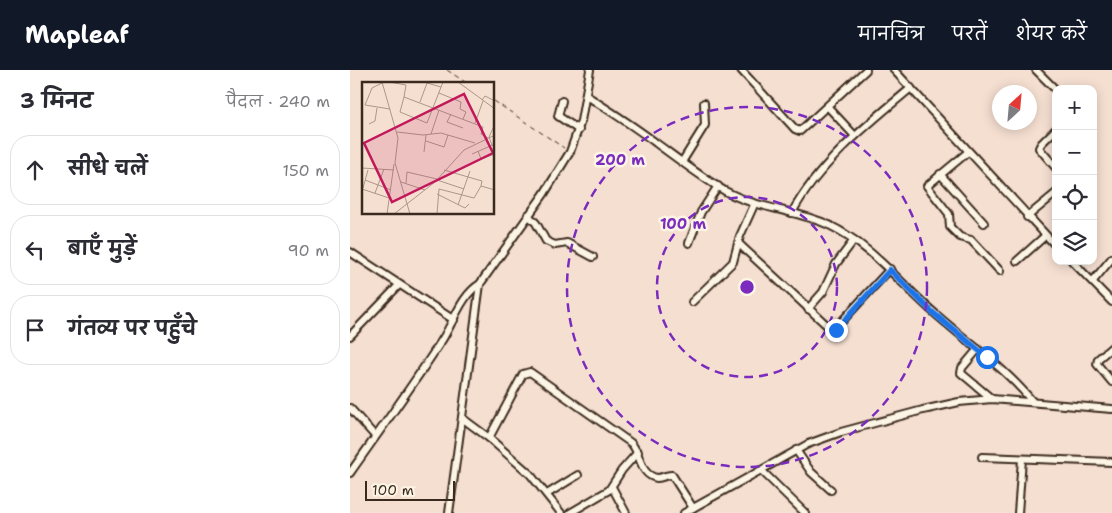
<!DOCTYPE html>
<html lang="hi">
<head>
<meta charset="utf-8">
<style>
  :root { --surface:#fff; --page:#f2f2f3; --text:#2b2b33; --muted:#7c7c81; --line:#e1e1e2; --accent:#111827 }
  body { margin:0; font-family:"Shantell Sans","Playpen Sans Deva",sans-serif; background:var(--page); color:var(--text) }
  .controls { position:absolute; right:15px; top:15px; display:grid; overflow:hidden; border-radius:10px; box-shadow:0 2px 12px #0003 }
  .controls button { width:45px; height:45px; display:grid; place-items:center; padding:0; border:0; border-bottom:1px solid var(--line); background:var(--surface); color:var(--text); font:25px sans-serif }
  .compass { position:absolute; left:642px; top:15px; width:45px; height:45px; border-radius:50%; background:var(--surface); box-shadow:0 2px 12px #0003; rotate:26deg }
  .scale { position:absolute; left:15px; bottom:12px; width:90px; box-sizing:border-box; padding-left:5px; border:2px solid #3b2a1e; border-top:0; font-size:14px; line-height:18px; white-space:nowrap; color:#3b2a1e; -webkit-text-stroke:4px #fcf5e5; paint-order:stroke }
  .stop { position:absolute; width:15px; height:15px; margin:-11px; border:4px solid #1a73e8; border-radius:50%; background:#fff }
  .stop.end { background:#1a73e8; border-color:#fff; box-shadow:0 1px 5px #0008 }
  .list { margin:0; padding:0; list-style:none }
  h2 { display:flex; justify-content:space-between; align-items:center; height:65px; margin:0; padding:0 20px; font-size:21px }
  h2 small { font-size:16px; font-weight:400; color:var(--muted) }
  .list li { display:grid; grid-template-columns:32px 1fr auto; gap:15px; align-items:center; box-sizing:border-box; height:70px; margin:0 10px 10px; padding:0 10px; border:1px solid var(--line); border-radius:20px }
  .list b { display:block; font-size:19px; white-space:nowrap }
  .list em { font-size:16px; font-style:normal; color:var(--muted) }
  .icon { flex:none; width:28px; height:28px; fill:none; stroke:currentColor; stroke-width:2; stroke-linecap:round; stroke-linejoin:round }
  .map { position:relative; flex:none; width:762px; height:443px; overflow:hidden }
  header { display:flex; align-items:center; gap:30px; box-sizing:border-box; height:70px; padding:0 25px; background:var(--accent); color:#fff }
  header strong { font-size:24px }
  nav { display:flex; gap:28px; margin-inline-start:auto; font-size:18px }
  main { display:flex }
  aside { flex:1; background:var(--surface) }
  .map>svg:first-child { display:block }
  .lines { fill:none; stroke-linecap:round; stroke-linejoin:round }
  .minor-casing { stroke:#3b2a1e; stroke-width:10 }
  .path { stroke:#3b2a1e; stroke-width:1; stroke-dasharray:5 4; stroke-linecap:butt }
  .minor { stroke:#fcf5e5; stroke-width:6 }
  .route { stroke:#1a73e8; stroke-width:6 }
  .ring { fill:none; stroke:#7b2cbf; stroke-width:2.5; stroke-dasharray:9 6 }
  .inset-road { fill:none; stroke:#ab9789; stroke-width:1 }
  .view { fill:#c2185b; fill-opacity:0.15; stroke:#c2185b; stroke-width:2.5 }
  .inset-edge { fill:none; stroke:#3b2a1e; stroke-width:2.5 }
  .centre { fill:#7b2cbf; stroke:#fcf5e5; stroke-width:2.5 }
  .ring-label { font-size:15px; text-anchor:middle; font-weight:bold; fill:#7b2cbf; stroke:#fcf5e5; stroke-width:5; stroke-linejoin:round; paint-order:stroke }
</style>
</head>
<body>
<header>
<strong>Mapleaf</strong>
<nav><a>मानचित्र</a><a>परतें</a><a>शेयर करें</a></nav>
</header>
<main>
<aside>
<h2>3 मिनट<small>पैदल · 240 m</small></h2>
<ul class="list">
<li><svg class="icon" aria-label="ahead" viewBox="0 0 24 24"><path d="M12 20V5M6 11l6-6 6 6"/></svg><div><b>सीधे चलें</b></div><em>150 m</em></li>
<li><svg class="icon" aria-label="left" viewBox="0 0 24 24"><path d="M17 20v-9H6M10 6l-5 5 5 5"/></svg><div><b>बाएँ मुड़ें</b></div><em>90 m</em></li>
<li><svg class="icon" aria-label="arrive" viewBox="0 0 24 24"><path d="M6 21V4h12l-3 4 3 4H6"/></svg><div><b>गंतव्य पर पहुँचे</b></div></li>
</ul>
</aside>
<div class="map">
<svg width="762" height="443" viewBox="0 0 762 443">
  <rect width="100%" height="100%" fill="#f5dfd1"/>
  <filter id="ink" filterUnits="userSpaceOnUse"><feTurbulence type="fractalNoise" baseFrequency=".02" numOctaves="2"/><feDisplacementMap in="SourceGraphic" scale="10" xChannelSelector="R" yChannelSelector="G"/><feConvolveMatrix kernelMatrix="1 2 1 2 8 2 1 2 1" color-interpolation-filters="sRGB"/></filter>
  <g filter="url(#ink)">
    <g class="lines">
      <defs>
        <g id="minor">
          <path d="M391,0L445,59L450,61L516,0"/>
          <path d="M544,0L706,176"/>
          <path d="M686,0L706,20"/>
          <path d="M237,26C260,41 284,56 306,73C328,89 351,107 375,121C410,140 444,139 479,155C523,176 552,216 589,247C620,274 655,298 682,331"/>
          <path d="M212,31L208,46L229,60"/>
          <path d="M478,37L505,66"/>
          <path d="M706,59L691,74L689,78L706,98"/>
          <path d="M618,82L577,116L599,144L600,157L610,167L621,170L650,201"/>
          <path d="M332,92L355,55L354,33"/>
          <path d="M590,104L634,153"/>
          <path d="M442,143C468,94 519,53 561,18"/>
          <path d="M178,145L186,153L196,171L205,175L217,173L243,187"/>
          <path d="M677,147L706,123"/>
          <path d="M339,173L351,142L368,116"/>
          <path d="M388,173L483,261L540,199"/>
          <path d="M0,182L104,250"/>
          <path d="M667,191L695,166"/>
          <path d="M722,191L762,232"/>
          <path d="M743,211L762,188"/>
          <path d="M342,232L383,192L390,166L404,135"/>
          <path d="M458,239L473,222L486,194L504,170"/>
          <path d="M0,266L49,215"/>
          <path d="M762,277L748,289L747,294L762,312"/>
          <path d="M628,279L612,298L611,303L642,329"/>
          <path d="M0,338L25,366"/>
          <path d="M112,348L139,368L180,404L211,443"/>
          <path d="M139,368L173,304L180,302L281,373C291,383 289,405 307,408C313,408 317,404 322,405L343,438"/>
          <path d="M446,380L461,402L481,420"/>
          <path d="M632,387L762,392"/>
          <path d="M411,400L455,443"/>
          <path d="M0,403C31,359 63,315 92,270C103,253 112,224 130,214"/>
          <path d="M262,417L276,443"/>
          <path d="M197,424L228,405"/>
          <path d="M99,443L130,214L194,124L220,82L231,51L240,0"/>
          <path d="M220,443L259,420L272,400L288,382"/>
          <path d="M334,443L458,374L491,362L573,340L609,332L642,329L762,339"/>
          <path d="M668,443L672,389"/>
        </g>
      </defs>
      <!-- minor casing -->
      <use href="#minor" class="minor-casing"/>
      <!-- path -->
      <g class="path">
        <path d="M97,0L118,14"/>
        <path d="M144,31L214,78"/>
      </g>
      <!-- minor -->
      <use href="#minor" class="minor"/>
    </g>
  </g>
  <g class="lines" filter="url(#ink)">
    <!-- route -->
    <path class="route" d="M486,260L540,200L582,242L637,287"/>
  </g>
  <!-- distance rings -->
  <g class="ring">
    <circle cx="397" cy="217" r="90"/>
    <circle cx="397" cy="217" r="180"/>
  </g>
  <!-- overview -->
  <g transform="translate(12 12)">
    <rect width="132" height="132" fill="#f5dfd1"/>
    <path class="inset-road" d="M20,0L36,56L33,81L48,132M27,0L44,3L42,15L121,45L119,52L126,56M96,0L133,27M20,1L10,6L3,23L28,27M77,11L99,20L98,27L104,30L101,37M42,15L38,30L65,41L81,0M120,18L123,14L133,19M58,20L65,1L79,5M89,32L85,40L101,46M113,41L121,19M7,42L13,39L15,26M35,50L61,53L79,51L113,61M69,52L77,28M64,59L82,65L86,53M130,63L127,55L132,44M116,69L119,77L133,72M62,70L64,53M110,72L133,62M0,86L32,88M82,88L120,99L119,104L133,108M3,98L29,108M75,98L102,107M39,100L63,108M44,101L45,90L75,97M1,106L6,88M0,107L27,116M13,111L22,87M75,112L103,126L107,122M96,123L108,89M25,132L32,82M32,132L73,100L102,68L133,53M75,132L77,107L112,116L119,104"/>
    <path class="view" d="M102,12L131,71L30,120L2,61Z"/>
    <rect width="132" height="132" class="inset-edge"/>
  </g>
  <circle cx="397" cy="217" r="8" class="centre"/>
  <g class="ring-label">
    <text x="270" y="95">200 m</text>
    <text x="333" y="159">100 m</text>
  </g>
</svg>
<div class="controls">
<button>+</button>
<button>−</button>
<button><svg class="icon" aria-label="locate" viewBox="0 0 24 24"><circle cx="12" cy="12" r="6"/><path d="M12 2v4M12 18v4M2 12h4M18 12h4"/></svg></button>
<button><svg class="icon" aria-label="layers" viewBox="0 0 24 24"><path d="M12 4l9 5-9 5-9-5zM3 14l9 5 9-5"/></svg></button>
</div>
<svg class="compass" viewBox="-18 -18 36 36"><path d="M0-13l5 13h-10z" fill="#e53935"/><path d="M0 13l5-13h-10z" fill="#7c7c81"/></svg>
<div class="scale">100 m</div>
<div class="stop" style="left:637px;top:287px"></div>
<div class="stop end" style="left:486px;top:260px"></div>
</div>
</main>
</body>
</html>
